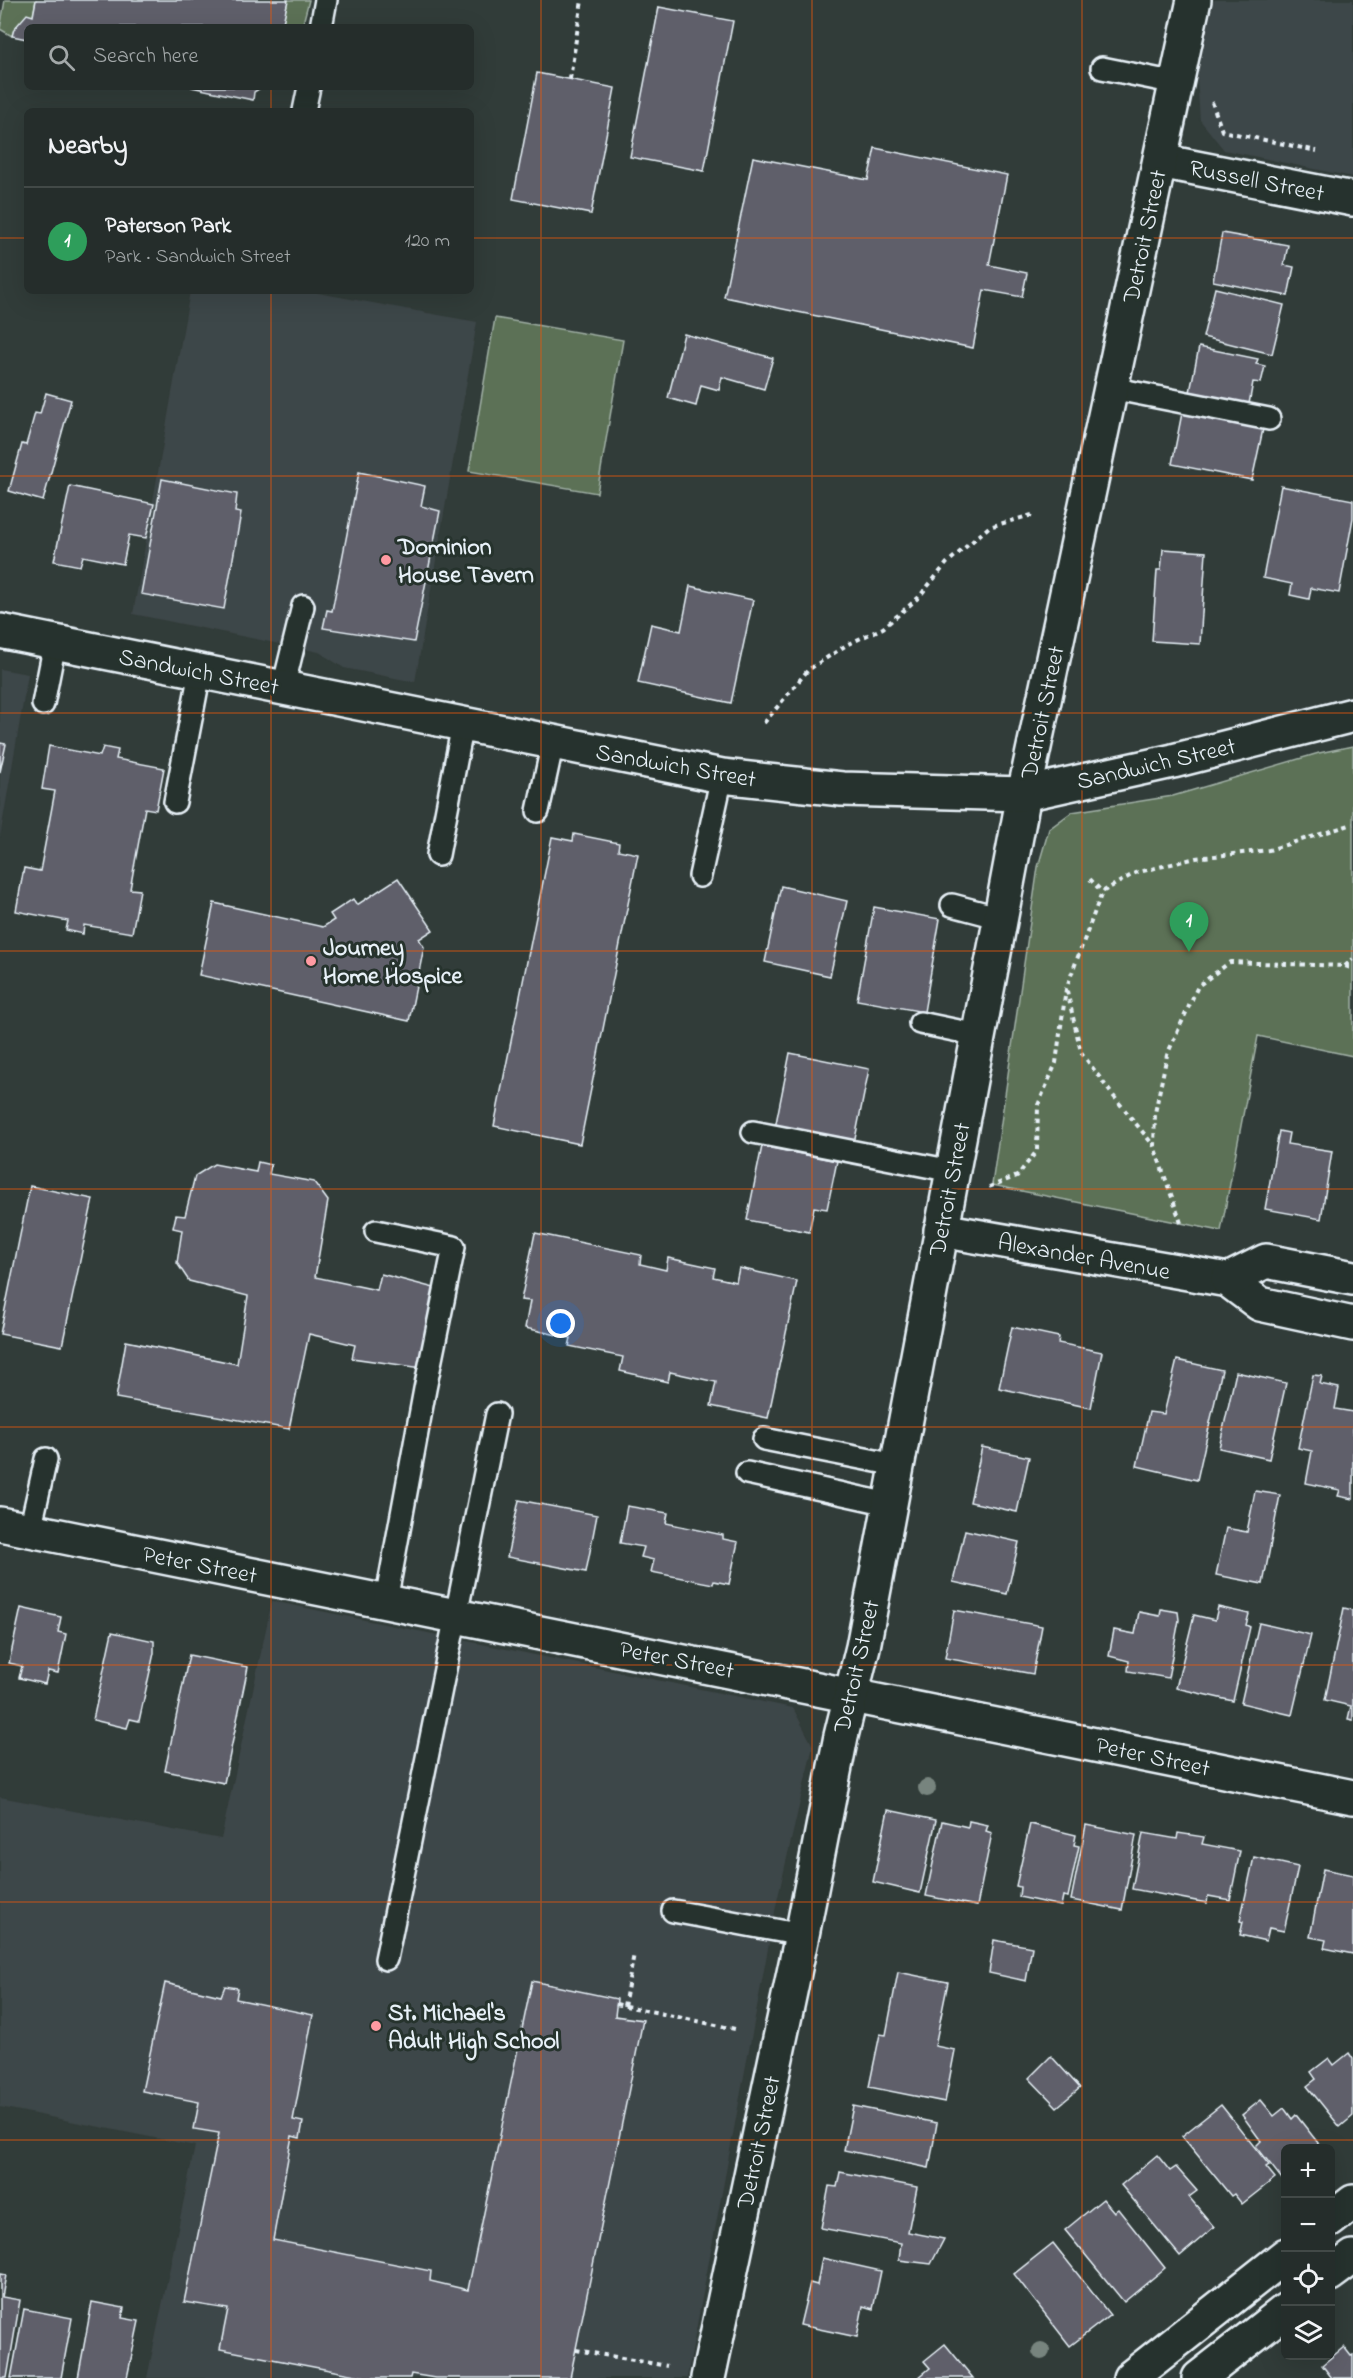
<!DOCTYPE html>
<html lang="en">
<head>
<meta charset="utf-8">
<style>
  :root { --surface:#252d2b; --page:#2d3533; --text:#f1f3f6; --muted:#a3a8a9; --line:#424947; --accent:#d6ab8b }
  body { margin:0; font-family:"Indie Flower",sans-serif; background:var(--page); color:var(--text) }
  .controls { position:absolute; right:18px; bottom:18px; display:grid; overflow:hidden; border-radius:9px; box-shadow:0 6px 24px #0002 }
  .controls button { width:54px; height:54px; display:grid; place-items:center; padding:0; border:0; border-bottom:2px solid var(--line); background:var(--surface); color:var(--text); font:30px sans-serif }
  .you { position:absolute; left:561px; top:1324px; width:21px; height:21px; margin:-15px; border:4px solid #fff; border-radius:50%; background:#1a73e8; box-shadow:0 0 0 9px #1a73e833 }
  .badge { display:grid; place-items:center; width:39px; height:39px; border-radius:50%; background:var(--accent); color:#fff; font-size:20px; font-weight:700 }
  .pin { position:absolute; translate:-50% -50px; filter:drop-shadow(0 2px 3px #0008) }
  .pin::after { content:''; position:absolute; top:32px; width:21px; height:18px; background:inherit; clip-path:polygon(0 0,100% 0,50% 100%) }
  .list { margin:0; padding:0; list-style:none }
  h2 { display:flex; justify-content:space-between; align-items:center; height:78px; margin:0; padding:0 24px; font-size:26px }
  h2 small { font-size:20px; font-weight:400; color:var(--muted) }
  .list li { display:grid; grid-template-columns:39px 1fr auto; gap:18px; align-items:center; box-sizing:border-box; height:108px; padding:0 24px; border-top:2px solid var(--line) }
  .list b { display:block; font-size:22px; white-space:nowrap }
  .list p { margin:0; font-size:20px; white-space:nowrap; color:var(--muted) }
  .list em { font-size:20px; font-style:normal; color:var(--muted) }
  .icon { flex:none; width:33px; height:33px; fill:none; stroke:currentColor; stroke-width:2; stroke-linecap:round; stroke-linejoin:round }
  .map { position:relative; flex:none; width:1353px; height:2378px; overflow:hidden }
  .search { position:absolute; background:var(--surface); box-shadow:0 6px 24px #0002; left:24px; top:24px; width:450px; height:66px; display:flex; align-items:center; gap:15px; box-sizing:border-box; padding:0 21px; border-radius:9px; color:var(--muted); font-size:22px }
  .panel { position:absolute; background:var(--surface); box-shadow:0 6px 24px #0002; left:24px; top:108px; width:450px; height:186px; border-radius:9px }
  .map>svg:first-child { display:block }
  .built { fill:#3e4648 }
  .green { fill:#5b7156; stroke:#a2b1a7; stroke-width:1.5 }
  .building { fill:#5e5f6b; stroke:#e8f1f8; stroke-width:1.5 }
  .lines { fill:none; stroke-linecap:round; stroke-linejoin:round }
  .service-casing { stroke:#e8f1f8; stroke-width:26 }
  .minor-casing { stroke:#e8f1f8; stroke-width:38 }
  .secondary-casing { stroke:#e8f1f8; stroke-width:38 }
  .path { stroke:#e8f1f8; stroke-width:4; stroke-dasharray:4.5 4.5; stroke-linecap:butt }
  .service { stroke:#26332d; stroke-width:21 }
  .minor { stroke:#26332d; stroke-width:33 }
  .secondary { stroke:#26332d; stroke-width:33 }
  .tree { fill:#77847e }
  .grid { fill:none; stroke:#e8590c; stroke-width:1.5; stroke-opacity:0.55 }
  .poi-dot { fill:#ff9aa2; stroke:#26332d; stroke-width:2 }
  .labels { text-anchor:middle; stroke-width:6; stroke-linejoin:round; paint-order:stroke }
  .street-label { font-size:24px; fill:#e8f1f8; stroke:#26332d }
  .poi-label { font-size:24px; font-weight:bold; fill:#e8f1f8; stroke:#26332d; text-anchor:start }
</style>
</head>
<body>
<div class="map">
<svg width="1353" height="2378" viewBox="0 0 1353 2378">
  <rect width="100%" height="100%" fill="#313c39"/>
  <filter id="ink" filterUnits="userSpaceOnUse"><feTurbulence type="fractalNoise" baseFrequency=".0167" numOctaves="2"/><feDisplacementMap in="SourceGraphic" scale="12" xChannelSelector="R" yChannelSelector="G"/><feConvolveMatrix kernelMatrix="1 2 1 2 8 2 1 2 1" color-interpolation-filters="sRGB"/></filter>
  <g filter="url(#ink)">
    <!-- built -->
    <g class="built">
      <path d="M1214,0H1353V177L1224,150L1200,120L1197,78Z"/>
      <path d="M190,291H307L477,322L415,682L344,668L319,652L133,614Z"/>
      <path d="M0,669L28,674L0,837Z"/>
      <path d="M272,1601L793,1708L813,1746L777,1901L687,2378H147L195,2146L0,2107V1797L221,1839Z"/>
    </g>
    <!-- green -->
    <g class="green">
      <path d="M5,0H36L33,16L27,15L14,29L12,36L0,29Z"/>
      <path d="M288,0H309L302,27H282Z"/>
      <path d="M495,318L623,340L597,493L469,471Z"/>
      <path d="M1353,746V1056L1258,1036L1221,1231L992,1185L1038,867L1049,829L1072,812L1173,796L1319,753Z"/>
    </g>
    <!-- building -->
    <g class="building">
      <path d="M36,0H288L282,27H27V39L12,36L14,29L27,14L33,16Z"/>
      <path d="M659,7L733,21L704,171L630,157Z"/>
      <path d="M537,73L615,88L591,214L513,199Z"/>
      <path d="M191,87H262L254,92L253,100Z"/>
      <path d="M875,148L1007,175L989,265L1027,273L1022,297L984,290L973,348L724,297L753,157L868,180Z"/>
      <path d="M1222,233L1288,245L1284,265L1294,267L1288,296L1213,281Z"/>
      <path d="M1215,288L1284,305L1272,354L1203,337Z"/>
      <path d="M684,334L773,358L764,389L722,377L719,390L701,385L696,406L668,398Z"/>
      <path d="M1199,347L1258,359L1256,364L1265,366L1261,383L1253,382L1249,404L1190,392Z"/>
      <path d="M46,393L71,400L43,501L9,491L22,444L26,445L35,413L40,414Z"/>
      <path d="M1182,413L1263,429L1252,480L1172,464Z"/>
      <path d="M359,472L425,486L421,506L440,511L414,642L323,628L327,610L332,611Z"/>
      <path d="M162,479L237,494L235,512L241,513L224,609L141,594Z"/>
      <path d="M70,486L154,504L146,538L129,535L123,564L83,556L80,566L54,561Z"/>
      <path d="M1281,486L1353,500V518L1339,593L1311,588L1309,599L1290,595L1292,584L1263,578Z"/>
      <path d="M1163,549L1206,552L1200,644L1152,641L1157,570H1161Z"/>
      <path d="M690,586L753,600L731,703L638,683L651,624L681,631Z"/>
      <path d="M0,743L6,744L0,772Z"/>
      <path d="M49,746L100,756L103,747L118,750L116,759L164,768L156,810L145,808L130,889L140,890L132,933L84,925L83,934L66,930L68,921L16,911L24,868L40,871L55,791L42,789Z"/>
      <path d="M574,834L619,843L618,850L638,854L580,1144L494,1126L552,837L573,841Z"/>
      <path d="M398,878L433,930L419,939L424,947L409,1021L199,975L214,903L323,927L334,920L330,914L353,899L357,905Z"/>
      <path d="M781,886L847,901L830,976L765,962Z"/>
      <path d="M874,907L940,919L924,1012L857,1000Z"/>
      <path d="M790,1053L869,1069L854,1144L775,1128Z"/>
      <path d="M1279,1131L1289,1133L1287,1144L1332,1151L1321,1219L1265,1209Z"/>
      <path d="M762,1146L837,1161L827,1209L814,1207L809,1232L747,1220Z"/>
      <path d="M258,1162L271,1165L269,1174L314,1182L328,1201L315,1277L377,1290L381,1274L438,1289L422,1368L352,1358L355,1345L309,1334L289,1429L116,1398L126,1341L237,1364L248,1296L189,1281L177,1263L182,1230L173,1228L176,1215L185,1216L195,1176L214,1164L256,1172Z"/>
      <path d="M30,1186L93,1199L62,1346L0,1334Z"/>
      <path d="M535,1233L641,1255L640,1264L666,1270L668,1258L715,1268L713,1277L736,1282L739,1268L797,1281L768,1418L711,1406L716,1382L670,1372L668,1382L620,1371L623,1357L569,1346L571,1338L525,1328L530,1301L521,1300Z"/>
      <path d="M1012,1327L1059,1337L1058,1343L1102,1352L1091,1408L999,1388Z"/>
      <path d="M1177,1360L1222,1370L1197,1480L1137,1466L1149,1412L1164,1414Z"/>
      <path d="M1236,1372L1286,1383L1269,1459L1219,1448Z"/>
      <path d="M1313,1375L1322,1376L1320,1384L1339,1388L1335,1409L1353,1412V1499L1338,1496L1340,1490L1306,1483L1312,1451L1298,1448Z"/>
      <path d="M982,1447L1029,1457L1017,1512L970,1502Z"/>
      <path d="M1255,1491L1280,1495L1263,1584L1216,1575L1226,1528L1247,1532Z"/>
      <path d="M519,1500L597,1515L586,1572L507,1557Z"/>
      <path d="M627,1506L668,1513L666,1523L723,1535V1539L738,1542L729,1584L714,1581L713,1584L651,1572L654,1560L641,1557L644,1547L620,1543Z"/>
      <path d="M965,1530L1019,1542L1007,1594L953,1582Z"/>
      <path d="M1218,1607L1249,1614L1246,1625L1250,1627L1233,1701L1176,1688L1194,1615L1215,1620Z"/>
      <path d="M21,1608L61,1617L58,1632L66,1634L58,1673L48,1671L45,1684L19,1678L22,1666L9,1663Z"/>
      <path d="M1344,1608L1353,1610V1720L1348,1719L1351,1706L1325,1700Z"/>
      <path d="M1161,1609L1178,1612L1179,1620L1168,1678L1128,1671L1129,1661L1109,1656L1114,1630L1135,1634L1139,1612L1160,1616Z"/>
      <path d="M954,1610L1042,1626L1033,1674L945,1658Z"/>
      <path d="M1259,1623L1311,1635L1292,1715L1241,1703Z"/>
      <path d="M112,1632L154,1641V1653L139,1721L130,1719L127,1728L93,1720Z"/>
      <path d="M189,1655L248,1667L224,1783L165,1771Z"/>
      <path d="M888,1810L936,1820L920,1893L873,1882Z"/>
      <path d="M942,1821L968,1827L969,1821L988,1825L986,1831L992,1833L977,1906L926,1896Z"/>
      <path d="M1030,1824L1076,1835L1074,1845L1079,1846L1068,1897L1063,1896L1061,1906L1019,1897L1020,1887L1016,1886Z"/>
      <path d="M1086,1825L1136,1835L1122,1910L1071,1900Z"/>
      <path d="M1143,1833L1177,1839L1178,1833L1204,1837L1202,1844L1240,1851L1230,1900L1208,1896L1207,1903L1132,1889Z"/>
      <path d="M1254,1857L1298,1867L1284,1931L1269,1928L1266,1941L1240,1935L1243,1922L1240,1921Z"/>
      <path d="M1323,1869L1353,1875V1954L1324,1948L1326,1940L1310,1937Z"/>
      <path d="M994,1940L1032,1947L1026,1981L989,1973Z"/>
      <path d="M898,1972L948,1982L935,2046L955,2050L945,2102L869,2087L880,2034L886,2035Z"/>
      <path d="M532,1981L617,1999L615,2016L643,2020L570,2378H435L411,2374L410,2378H371L220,2349L228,2309L184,2302L219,2133L194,2129L199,2102L142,2091L165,1983L221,1996L225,1986L238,1988L236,1999L313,2015L293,2120L303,2122L300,2138L292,2136L273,2240L431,2271L430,2281L468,2290Z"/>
      <path d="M1349,2053L1353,2059V2116L1340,2127L1307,2086L1316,2079L1311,2072L1329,2058L1334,2065Z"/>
      <path d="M1051,2056L1080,2088L1057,2107L1029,2078Z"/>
      <path d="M1261,2100L1274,2116L1284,2108L1292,2119L1296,2115L1322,2148H1286V2184L1256,2146L1261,2141L1242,2115Z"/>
      <path d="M1221,2105L1269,2165L1266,2167L1275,2178L1242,2204L1234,2194L1231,2196L1182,2136Z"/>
      <path d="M853,2106L937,2123L929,2168L844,2150Z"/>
      <path d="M1157,2155L1170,2171L1176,2167L1197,2191L1189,2197L1214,2227L1180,2256L1121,2185Z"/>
      <path d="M840,2172L917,2187L908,2232L944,2239L931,2264L899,2260L901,2243L821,2228L829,2186L837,2187Z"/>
      <path d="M1103,2199L1114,2212L1118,2209L1165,2268L1124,2302L1065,2230Z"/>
      <path d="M1053,2243L1110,2315L1070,2346L1014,2274Z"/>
      <path d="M822,2258L881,2271L873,2309L863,2306L857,2337L800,2325L810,2283L817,2285Z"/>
      <path d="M0,2274L6,2275L2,2297L20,2300L7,2378H0Z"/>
      <path d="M92,2302L124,2308L122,2318L139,2321L127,2378H78Z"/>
      <path d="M24,2309L72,2318L61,2378H11Z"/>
      <path d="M945,2344L973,2378H918L930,2368L924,2361Z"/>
      <path d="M1344,2347L1351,2356L1353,2355V2378H1332L1322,2365Z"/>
    </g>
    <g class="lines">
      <defs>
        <g id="service">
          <path d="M321,27L326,0"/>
          <path d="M1102,68L1176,83"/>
          <path d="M304,111L309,87"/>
          <path d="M1111,388L1269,419"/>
          <path d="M283,688L303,606"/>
          <path d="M43,704L55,643"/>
          <path d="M175,802L200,672"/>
          <path d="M538,811L553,742"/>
          <path d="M438,855L463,724"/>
          <path d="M700,876L722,776"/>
          <path d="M952,905L1001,918"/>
          <path d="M920,1023L978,1035"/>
          <path d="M753,1132L952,1171"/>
          <path d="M376,1231L454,1247L425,1389L386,1601"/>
          <path d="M764,1439L896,1465"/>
          <path d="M747,1473L889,1504"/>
          <path d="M30,1530L46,1459"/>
          <path d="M673,1911L802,1935"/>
          <path d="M386,1959L497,1414"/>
        </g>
        <g id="minor">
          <path d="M1160,161L1353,199"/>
          <path d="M941,1230L1228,1280L1260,1304L1353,1324"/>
          <path d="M1228,1280L1266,1261L1353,1278"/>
          <path d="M0,1524L1353,1797"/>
          <path d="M1330,2220L1353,2202"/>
          <path d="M1330,2274L1353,2257"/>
          <path d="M708,2378L802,1935L841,1736L863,1647L1024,794L1194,0"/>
          <path d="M1130,2378L1286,2255"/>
          <path d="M1199,2378L1286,2310"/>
        </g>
        <path id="secondary" d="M0,631L722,776L842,789L1024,794L1173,761L1353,715"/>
      </defs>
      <!-- service casing -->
      <use href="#service" class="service-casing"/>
      <!-- minor casing -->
      <use href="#minor" class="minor-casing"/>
      <!-- secondary casing -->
      <use href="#secondary" class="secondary-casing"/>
      <!-- path -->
      <g class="path">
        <path d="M570,79L582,0"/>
        <path d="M1212,102L1222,131L1317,151"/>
        <path d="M764,723L808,670L848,644L883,628L918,598L947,563L989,527L1032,515"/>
        <path d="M1090,879L1102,892"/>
        <path d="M1345,966L1353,959"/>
        <path d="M1067,991L1081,1052L1111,1093L1154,1146"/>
        <path d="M989,1187L1017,1176L1037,1151L1038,1105L1056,1063L1066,989L1102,892L1135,873L1196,858L1269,850L1353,824"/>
        <path d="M1181,1223L1154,1146L1155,1113L1167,1055L1198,986L1230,962L1345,966L1353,969"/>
        <path d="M616,2004L735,2029"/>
        <path d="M624,2006L634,1954"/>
        <path d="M576,2350L667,2366"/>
      </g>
      <!-- service -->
      <use href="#service" class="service"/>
      <!-- minor -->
      <use href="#minor" class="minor"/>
      <!-- secondary -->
      <use href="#secondary" class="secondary"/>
    </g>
    <!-- trees -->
    <g class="tree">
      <circle cx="927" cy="1788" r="9"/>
      <circle cx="1041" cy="2351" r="9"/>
    </g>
  </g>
  <!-- grid -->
  <path class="grid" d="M271,0V27M541,0V2378M812,0V2378M1082,0V2378M271,87V111M0,238H27M471,238H1353M271,291V2378M0,476H1353M0,713H1353M0,951H1353M0,1189H1353M0,1427H1353M0,1665H1353M0,1902H1353M0,2140H1353"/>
  <!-- markers -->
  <g class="poi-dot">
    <circle cx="386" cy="560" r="6"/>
    <circle cx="311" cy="961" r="6"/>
    <circle cx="376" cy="2026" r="6"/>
  </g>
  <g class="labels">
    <!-- street labels -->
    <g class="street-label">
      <text transform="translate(1257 180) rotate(11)" y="8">Russell Street</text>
      <text transform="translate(1144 236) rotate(-78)" y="8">Detroit Street</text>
      <text transform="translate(199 671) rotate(11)" y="8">Sandwich Street</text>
      <text transform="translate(1042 712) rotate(-78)" y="8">Detroit Street</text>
      <text transform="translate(1156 763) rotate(-13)" y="8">Sandwich Street</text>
      <text transform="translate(676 765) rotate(10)" y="8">Sandwich Street</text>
      <text transform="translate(949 1189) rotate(-79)" y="8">Detroit Street</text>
      <text transform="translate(1084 1256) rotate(10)" y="8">Alexander Avenue</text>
      <text transform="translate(200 1564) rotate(11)" y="8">Peter Street</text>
      <text transform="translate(677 1659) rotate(11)" y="8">Peter Street</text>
      <text transform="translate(856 1666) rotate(-77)" y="8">Detroit Street</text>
      <text transform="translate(1153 1756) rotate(12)" y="8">Peter Street</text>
      <text transform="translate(758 2142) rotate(-78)" y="8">Detroit Street</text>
    </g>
    <!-- poi labels -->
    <g class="poi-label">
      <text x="398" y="554">Dominion<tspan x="398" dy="28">House Tavern</tspan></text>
      <text x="323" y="955">Journey<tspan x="323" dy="28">Home Hospice</tspan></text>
      <text x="388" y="2020">St. Michael's<tspan x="388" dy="28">Adult High School</tspan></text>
    </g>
  </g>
</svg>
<div class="controls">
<button>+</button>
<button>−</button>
<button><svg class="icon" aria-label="locate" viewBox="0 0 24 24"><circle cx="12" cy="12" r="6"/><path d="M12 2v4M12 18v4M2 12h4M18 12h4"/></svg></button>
<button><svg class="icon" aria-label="layers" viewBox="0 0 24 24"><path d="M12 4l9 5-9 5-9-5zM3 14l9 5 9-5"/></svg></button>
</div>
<div class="you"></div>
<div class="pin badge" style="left:1189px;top:952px;background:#2e9e5b">1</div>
<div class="search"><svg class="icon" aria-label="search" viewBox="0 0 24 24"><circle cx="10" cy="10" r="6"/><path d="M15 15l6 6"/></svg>Search here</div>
<section class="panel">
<h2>Nearby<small></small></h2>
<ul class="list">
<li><span class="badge" style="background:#2e9e5b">1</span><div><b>Paterson Park</b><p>Park · Sandwich Street</p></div><em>120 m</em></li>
</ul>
</section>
</div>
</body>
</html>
